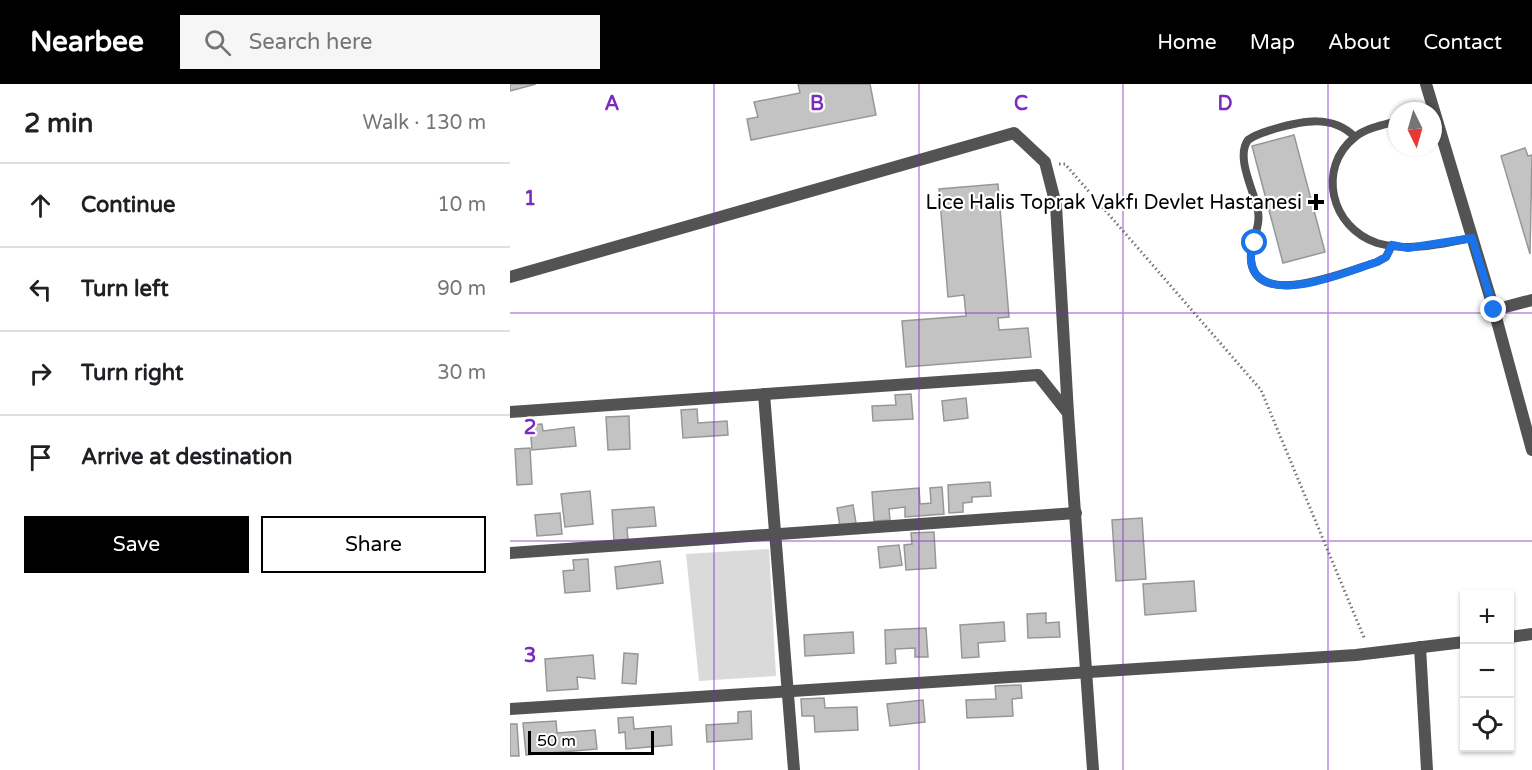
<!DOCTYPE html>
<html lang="en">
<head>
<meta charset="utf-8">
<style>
  :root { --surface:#fff; --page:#f6f6f6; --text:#202124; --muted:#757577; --line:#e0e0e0; --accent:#000 }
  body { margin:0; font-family:"Varela Round",sans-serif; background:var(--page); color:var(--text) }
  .controls { position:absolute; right:18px; bottom:18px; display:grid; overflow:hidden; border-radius:0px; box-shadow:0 2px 4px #0004 }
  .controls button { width:54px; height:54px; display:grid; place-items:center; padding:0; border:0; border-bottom:2px solid var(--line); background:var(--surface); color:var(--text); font:30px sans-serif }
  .compass { position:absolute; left:878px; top:18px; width:54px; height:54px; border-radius:50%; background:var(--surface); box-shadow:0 2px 4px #0004; rotate:175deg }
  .scale { position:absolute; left:18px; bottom:15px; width:126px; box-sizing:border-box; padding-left:6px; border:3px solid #000; border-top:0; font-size:16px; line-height:21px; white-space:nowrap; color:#000; -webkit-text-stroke:4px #fff; paint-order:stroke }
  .stop { position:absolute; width:18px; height:18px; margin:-14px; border:4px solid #1a73e8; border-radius:50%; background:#fff }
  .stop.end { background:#1a73e8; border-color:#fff; box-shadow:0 2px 6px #0008 }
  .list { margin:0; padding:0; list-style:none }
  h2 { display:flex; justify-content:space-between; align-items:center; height:78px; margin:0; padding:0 24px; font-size:26px }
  h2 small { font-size:20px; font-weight:400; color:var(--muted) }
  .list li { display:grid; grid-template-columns:39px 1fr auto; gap:18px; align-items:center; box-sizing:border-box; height:84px; padding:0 24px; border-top:2px solid var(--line) }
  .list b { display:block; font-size:22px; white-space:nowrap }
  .list em { font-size:20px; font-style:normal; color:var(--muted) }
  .actions { display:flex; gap:12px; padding:18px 24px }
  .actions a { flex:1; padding:14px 0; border:2px solid var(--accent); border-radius:0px; text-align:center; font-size:21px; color:var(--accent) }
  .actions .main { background:var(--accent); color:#fff }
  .icon { flex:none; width:33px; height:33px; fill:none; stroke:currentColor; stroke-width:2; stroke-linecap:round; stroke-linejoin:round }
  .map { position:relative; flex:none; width:1022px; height:686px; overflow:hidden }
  header { display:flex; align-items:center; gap:36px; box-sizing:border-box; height:84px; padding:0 30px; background:var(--accent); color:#fff }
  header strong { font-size:28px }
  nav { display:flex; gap:33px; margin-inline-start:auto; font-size:21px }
  .search { width:420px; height:54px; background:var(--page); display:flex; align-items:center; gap:15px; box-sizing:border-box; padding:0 21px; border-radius:0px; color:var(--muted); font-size:22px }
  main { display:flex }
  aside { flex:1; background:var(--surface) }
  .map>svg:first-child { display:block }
  .green { fill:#dadada }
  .building { fill:#c3c3c3; stroke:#979797; stroke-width:1.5 }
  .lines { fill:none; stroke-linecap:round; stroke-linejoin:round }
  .path { stroke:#757575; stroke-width:3; stroke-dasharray:1.5 3; stroke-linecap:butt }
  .service { stroke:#535353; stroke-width:8 }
  .minor { stroke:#535353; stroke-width:12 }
  .tertiary { stroke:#535353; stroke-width:12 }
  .route { stroke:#1a73e8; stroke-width:8 }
  .grid { fill:none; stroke:#7b2cbf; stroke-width:1.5; stroke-opacity:0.55 }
  .poi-dot { fill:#000; stroke:#fff; stroke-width:2 }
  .labels { text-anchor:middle; stroke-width:4.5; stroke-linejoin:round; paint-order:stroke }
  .poi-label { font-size:20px; fill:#000; stroke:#fff; text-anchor:end }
  .grid-label { font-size:20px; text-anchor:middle; font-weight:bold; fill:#7b2cbf; stroke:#fff; stroke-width:4.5; stroke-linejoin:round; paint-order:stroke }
</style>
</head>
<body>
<header>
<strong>Nearbee</strong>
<div class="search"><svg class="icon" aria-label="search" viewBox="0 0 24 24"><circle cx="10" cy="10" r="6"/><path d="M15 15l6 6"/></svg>Search here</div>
<nav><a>Home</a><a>Map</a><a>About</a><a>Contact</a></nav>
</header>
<main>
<aside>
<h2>2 min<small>Walk · 130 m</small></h2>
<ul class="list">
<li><svg class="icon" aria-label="ahead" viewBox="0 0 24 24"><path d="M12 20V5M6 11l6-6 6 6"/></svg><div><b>Continue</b></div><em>10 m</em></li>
<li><svg class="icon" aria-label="left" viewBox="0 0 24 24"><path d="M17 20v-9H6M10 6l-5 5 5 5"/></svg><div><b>Turn left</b></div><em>90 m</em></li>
<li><svg class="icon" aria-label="right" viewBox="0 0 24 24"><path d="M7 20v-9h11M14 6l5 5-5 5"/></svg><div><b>Turn right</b></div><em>30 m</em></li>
<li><svg class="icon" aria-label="arrive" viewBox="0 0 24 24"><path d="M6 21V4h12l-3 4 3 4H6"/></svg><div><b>Arrive at destination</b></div></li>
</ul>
<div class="actions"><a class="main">Save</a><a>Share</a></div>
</aside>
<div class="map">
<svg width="1022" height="686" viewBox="0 0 1022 686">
  <rect width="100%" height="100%" fill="#fff"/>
  <!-- green -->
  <path class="green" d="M259,465L266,592L189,597L176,470Z"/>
  <!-- building -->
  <g class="building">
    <path d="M0,0H26L0,7Z"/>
    <path d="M288,0H360L366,31L241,56L237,35L248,33L244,18L290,9Z"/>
    <path d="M784,51L815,168L773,179L742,62Z"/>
    <path d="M1015,64L1018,72L1022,71L1020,170L991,72Z"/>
    <path d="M488,100L499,233L488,234L489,246L518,244L521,273L396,283L392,237L456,232L454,211L438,213L429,105Z"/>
    <path d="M401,310L403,335L363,337L362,322L386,321L385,311Z"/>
    <path d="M456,314L458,334L434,337L432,317Z"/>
    <path d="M187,325L188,339L217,337L218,351L173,354L171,326Z"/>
    <path d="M119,332L120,365L98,366L96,333Z"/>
    <path d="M32,340L33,347L64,343L66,362L22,366L20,341Z"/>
    <path d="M20,364L22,400L7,401L5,365Z"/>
    <path d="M480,398L481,412L462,413V418L453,419V428L439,429L438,401Z"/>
    <path d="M432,403L434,430L395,433V423L379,425L380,436L364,437L362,408L409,404L410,420L421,419L420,404Z"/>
    <path d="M80,407L83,440L55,443L51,410Z"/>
    <path d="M343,421L346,439L330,442L327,424Z"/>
    <path d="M144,423L146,442L117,444L118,456L104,457L102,426Z"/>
    <path d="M50,429L52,450L27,452L25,431Z"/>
    <path d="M632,434L636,495L606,497L602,436Z"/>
    <path d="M424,448L426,484L396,486L394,461L402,460L401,449Z"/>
    <path d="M389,461L392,481L370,484L368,463Z"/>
    <path d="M78,475L80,507L55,509L53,487L64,486L63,476Z"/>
    <path d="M150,477L153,499L107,505L105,483Z"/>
    <path d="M684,497L686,527L635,531L633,500Z"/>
    <path d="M536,529V539L549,538L550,553L518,554L517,530Z"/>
    <path d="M494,538L495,557L468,559L469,573L452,574L450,541Z"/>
    <path d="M416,544L418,573H405V564L385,565L386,579L376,580L375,546Z"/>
    <path d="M343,548L344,569L295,572L294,551Z"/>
    <path d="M114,569L128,570L126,600L112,599Z"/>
    <path d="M83,571L85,595L67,593L68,605L37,607L35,575Z"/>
    <path d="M511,601L512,614L502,615L503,632L457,634L456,616L486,615L485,602Z"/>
    <path d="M314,614L315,624L347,623L348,646L305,648L304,632H292L291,615Z"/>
    <path d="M413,616L415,638L380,642L377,620Z"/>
    <path d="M241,627L242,655L197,658L196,641L228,639V628Z"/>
    <path d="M123,633L124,645L161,642L162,661L116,665L115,648L109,649L108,634Z"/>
    <path d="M46,637L47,649L85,646L87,665L16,671L13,639Z"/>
    <path d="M0,640H7L9,672H0Z"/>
  </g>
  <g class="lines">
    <!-- path -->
    <path class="path" d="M549,80H555L751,306L855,556"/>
    <!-- service -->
    <g class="service">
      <path d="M887,37C872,41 857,44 845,53C806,84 821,144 867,159C899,168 931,160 962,154"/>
      <path d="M845,53C822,30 793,37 764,45C755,48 746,50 738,56C726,72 742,104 747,122C753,143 739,158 741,176C745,227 840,186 867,178L876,173L882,161"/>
    </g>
    <!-- minor -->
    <g class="minor">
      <path d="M0,193L504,49L535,78L546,121L558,329"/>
      <path d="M984,226L1022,216"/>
      <path d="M254,310L284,686"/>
      <path d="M0,328L528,291L558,329L583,686"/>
      <path d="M0,469L566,429"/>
      <path d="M1000,553L1022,550"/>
      <path d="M910,563L917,686"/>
      <path d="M0,625L846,571L954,558"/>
    </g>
    <!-- tertiary -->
    <path class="tertiary" d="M916,0L984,226L1022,366"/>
  </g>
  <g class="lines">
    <!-- route -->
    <path class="route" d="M745,159C740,169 739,180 746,190C769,218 838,187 867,178L876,173L882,161L898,164L962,154L984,226"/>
  </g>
  <!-- grid -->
  <path class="grid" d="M204,0V686M409,0V686M613,0V686M818,0V686M0,229H1022M0,457H1022"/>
  <!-- markers -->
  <path class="poi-dot" d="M803 109h6v6h6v6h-6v6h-6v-6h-6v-6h6z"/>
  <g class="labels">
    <!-- poi labels -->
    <g class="poi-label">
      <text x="792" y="125">Lice Halis Toprak Vakfı Devlet Hastanesi</text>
    </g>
  </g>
  <g class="grid-label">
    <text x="102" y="26">A</text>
    <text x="307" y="26">B</text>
    <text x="511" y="26">C</text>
    <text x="715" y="26">D</text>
    <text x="20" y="121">1</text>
    <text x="20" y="350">2</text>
    <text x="20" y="578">3</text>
  </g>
</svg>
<div class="controls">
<button>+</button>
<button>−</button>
<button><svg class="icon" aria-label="locate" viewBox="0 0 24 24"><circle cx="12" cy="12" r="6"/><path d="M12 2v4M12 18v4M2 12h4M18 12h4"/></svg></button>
</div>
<svg class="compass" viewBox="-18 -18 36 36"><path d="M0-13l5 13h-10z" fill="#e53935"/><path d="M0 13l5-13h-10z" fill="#757577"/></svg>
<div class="scale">50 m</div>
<div class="stop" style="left:745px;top:159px"></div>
<div class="stop end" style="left:984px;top:226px"></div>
</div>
</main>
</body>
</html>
